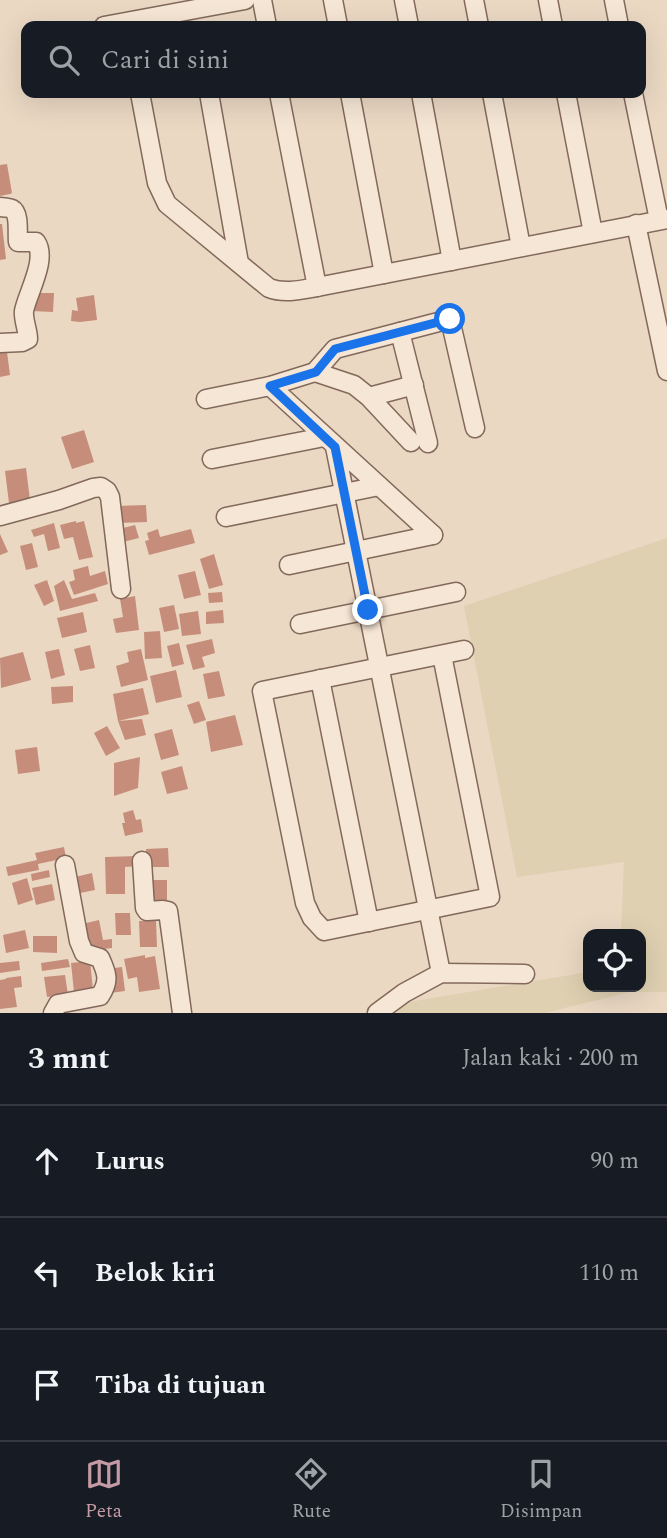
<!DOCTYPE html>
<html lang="id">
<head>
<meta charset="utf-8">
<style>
  :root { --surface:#171b24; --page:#20242c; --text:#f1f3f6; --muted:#9ea1a6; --line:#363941; --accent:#c49ba5 }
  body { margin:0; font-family:Spectral,serif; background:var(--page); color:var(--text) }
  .controls { position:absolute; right:21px; bottom:21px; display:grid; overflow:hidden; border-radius:14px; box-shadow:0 7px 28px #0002 }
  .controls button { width:63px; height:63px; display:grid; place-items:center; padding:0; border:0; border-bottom:2px solid var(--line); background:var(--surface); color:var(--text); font:35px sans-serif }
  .stop { position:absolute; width:21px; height:21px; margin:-16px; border:5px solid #1a73e8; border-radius:50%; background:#fff }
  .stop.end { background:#1a73e8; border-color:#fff; box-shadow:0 2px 7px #0008 }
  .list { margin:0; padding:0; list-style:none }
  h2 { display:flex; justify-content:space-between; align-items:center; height:91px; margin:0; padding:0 28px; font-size:30px }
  h2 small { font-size:23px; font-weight:400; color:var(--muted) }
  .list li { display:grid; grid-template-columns:46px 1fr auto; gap:21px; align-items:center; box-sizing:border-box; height:112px; padding:0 28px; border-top:2px solid var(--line) }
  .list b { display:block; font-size:26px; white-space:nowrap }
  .list em { font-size:23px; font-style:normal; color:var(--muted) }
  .icon { flex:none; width:38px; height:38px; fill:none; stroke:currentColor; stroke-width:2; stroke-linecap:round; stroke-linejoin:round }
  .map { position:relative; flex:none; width:667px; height:1013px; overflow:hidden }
  .search { position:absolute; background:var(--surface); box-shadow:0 7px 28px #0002; left:21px; right:21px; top:21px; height:77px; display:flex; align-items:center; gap:18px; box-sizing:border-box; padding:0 24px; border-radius:14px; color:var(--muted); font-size:26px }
  .sheet { height:427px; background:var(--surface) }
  nav { display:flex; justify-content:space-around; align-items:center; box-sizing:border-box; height:98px; border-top:2px solid var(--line); background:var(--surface); font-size:19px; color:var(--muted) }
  nav a { display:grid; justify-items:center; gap:4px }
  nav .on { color:var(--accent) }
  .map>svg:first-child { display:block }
  .farmland { fill:#dfd0b1 }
  .building { fill:#c68d7b }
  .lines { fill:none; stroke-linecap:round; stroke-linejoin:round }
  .minor-casing { stroke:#83695b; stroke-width:21 }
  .minor { stroke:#f6e6d5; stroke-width:18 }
  .route { stroke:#1a73e8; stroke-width:9 }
</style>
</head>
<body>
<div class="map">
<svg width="667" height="1013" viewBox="0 0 667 1013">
  <rect width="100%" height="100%" fill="#ead8c3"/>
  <!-- farmland -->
  <path class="farmland" d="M667,538V992H630L545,1013H397L403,1003L588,972V987H641V934H621L624,862L517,877L464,606Z"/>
  <!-- building -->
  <g class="building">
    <path d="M7,164L12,193L10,194L0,196V165Z"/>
    <path d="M0,224H2L6,259L0,260Z"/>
    <path d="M33,293H54L53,312L32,311Z"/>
    <path d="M94,295L97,320L80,322L71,321L72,310L78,311L76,298Z"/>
    <path d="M7,352L10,375L0,377V353Z"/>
    <path d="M84,430L94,462L72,469L61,437Z"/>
    <path d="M26,468L30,500L9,503L5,471Z"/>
    <path d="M146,505L147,522L117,523L116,506Z"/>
    <path d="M76,521V523L84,521L93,557L79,560L73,537L64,539L60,525Z"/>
    <path d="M54,523L60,548L48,551L44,534L34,537L31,530Z"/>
    <path d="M135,525L139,538L123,542L119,529Z"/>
    <path d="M158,529L160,537L191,529L195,543L149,555L145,541L149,540L147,533Z"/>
    <path d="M0,534L8,552L0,555Z"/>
    <path d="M32,543L38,567L26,570L20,546Z"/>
    <path d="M214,554L223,585L209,589L200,559Z"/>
    <path d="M88,566L90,576L105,571L108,584L74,595L69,582L75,580L73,570Z"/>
    <path d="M195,571L201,595L184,599L178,575Z"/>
    <path d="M47,580L54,601L44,606L34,585Z"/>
    <path d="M64,580L72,599L95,593L98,601L60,611L54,586Z"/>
    <path d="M222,592L223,602L209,603L208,593Z"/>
    <path d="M135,596L139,630L116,633L113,619L123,617L120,599Z"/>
    <path d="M174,605L179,629L164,632L159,608Z"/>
    <path d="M223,610L224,623L206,624V612Z"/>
    <path d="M198,611L201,634L182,636L179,614Z"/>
    <path d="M83,612L87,632L62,638L57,618Z"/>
    <path d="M160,631L162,658L145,659L144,632Z"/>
    <path d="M212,639L215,653L202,657L205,667L193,670L186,645Z"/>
    <path d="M179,643L184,664L172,667L167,646Z"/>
    <path d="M90,645L95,668L80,671L74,649Z"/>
    <path d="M59,649L65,675L51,679L45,652Z"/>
    <path d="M141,649L148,680L121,687L116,666L129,662L127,652Z"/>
    <path d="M23,652L31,680L1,688L0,658Z"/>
    <path d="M176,670L182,697L156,703L150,676Z"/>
    <path d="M219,671L225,696L208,699L203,674Z"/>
    <path d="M73,686V702L52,704L51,687Z"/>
    <path d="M143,688L149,714L118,721L142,719L146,735L125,740L118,721L113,694Z"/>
    <path d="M199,701L206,720L194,724L187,705Z"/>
    <path d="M235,715L243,745L211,752L206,722Z"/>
    <path d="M107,726L120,748L106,756L94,733Z"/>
    <path d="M172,729L179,755L161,760L154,734Z"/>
    <path d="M37,747L40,771L18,774L15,750Z"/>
    <path d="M140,757L138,788L114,796V763Z"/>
    <path d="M182,766L188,789L167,794L161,772Z"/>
    <path d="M133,810L136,820L141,819L143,832L125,836L122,823H125L123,813Z"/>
    <path d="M64,847L66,858L38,864L39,870L8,876L6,867L37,860L35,853Z"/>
    <path d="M168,848L169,867H146V849Z"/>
    <path d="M139,856V866L125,867V894H106L105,857Z"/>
    <path d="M49,870L50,877L32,881L31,874Z"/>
    <path d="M92,873L95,890L75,894L71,878Z"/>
    <path d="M27,878L33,900L18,905L12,883Z"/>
    <path d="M146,880H167V901L146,902Z"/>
    <path d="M52,884L55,900L36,905L32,888Z"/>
    <path d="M115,913H130L131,935H116Z"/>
    <path d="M99,920L103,940L112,939V948L88,951L82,924Z"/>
    <path d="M139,921H156L157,947H140Z"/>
    <path d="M25,930L29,948L6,953L3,935Z"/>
    <path d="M33,936H57V953L33,952Z"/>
    <path d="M145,955V958L155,956L160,989L139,992L137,977L128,979L124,959Z"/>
    <path d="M68,959L70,967L42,971L41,963Z"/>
    <path d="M19,961L20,970L0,973V963Z"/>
    <path d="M90,961L93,990L74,992L71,963Z"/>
    <path d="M122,967L125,991L110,993L107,969Z"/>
    <path d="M65,975L68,995L47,997L44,977Z"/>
    <path d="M21,976L22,987L14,988L17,1007L0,1009V980L6,979V978Z"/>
  </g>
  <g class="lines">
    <defs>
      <g id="minor">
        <path d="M262,0L267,26"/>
        <path d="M333,0L338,26"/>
        <path d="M404,0L409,26"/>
        <path d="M474,0L479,26"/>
        <path d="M548,0L553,26"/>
        <path d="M614,0L619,26"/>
        <path d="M104,26L245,0"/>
        <path d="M140,93L157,183L167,204L269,288C284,294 301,290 317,287L667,219"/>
        <path d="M209,93L239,263"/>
        <path d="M279,93L317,287"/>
        <path d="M350,93L384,274"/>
        <path d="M421,93L452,261"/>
        <path d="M492,93L521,247"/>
        <path d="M566,93L593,233"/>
        <path d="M633,93L659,220"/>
        <path d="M0,207C2,207 10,208 12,209C20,213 17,234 18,242H36C48,259 27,294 24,311C23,320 28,330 28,339L22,342L0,343"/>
        <path d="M636,224L667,371"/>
        <path d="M400,332L428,443"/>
        <path d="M315,372L354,385L369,397L411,442"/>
        <path d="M270,386L433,535"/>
        <path d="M369,397L414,385"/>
        <path d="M206,399L270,386L315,372L335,349L450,319L475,428"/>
        <path d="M335,447L441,973"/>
        <path d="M212,459L324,437"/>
        <path d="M0,516L59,500L93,488L101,487L107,491L110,497L121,589"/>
        <path d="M226,517L379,486"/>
        <path d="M289,565L433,535"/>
        <path d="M300,624L456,592"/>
        <path d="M442,655L490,897L324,931L312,918L305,903L262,691L464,650"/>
        <path d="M320,679L369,922"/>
        <path d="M142,861L145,908L147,911L163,910L168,911L182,1013"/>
        <path d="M53,1013L58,1004L100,996C110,981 107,973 100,958L84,953L79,941L65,865"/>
        <path d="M377,1013L404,993L441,973L525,974"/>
      </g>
    </defs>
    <!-- minor casing -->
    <use href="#minor" class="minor-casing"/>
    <!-- minor -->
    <use href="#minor" class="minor"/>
  </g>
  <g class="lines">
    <!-- route -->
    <path class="route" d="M368,610L335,447L270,386L316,372L335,349L450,319"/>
  </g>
</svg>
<div class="controls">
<button><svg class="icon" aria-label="locate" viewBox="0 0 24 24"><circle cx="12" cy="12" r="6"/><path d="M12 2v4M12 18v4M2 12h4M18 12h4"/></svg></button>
</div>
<div class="stop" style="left:450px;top:319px"></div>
<div class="stop end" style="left:368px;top:610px"></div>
<div class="search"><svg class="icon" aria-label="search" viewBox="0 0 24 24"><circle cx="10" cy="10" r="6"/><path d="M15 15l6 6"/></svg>Cari di sini</div>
</div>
<section class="sheet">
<h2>3 mnt<small>Jalan kaki · 200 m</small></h2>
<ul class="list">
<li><svg class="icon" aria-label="ahead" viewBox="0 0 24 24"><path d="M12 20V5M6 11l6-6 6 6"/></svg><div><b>Lurus</b></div><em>90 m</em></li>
<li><svg class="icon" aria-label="left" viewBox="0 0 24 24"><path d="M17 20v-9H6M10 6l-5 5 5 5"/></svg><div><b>Belok kiri</b></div><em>110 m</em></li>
<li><svg class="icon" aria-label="arrive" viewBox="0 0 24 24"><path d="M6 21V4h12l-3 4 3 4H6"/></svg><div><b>Tiba di tujuan</b></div></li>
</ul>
</section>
<nav>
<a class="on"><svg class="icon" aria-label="map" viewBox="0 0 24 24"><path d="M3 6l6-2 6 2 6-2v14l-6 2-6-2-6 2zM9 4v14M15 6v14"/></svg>Peta</a>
<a><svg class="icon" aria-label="directions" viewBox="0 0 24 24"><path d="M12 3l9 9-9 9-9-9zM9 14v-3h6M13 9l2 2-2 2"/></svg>Rute</a>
<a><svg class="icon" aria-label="saved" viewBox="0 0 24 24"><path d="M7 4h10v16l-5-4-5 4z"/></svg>Disimpan</a>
</nav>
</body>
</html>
